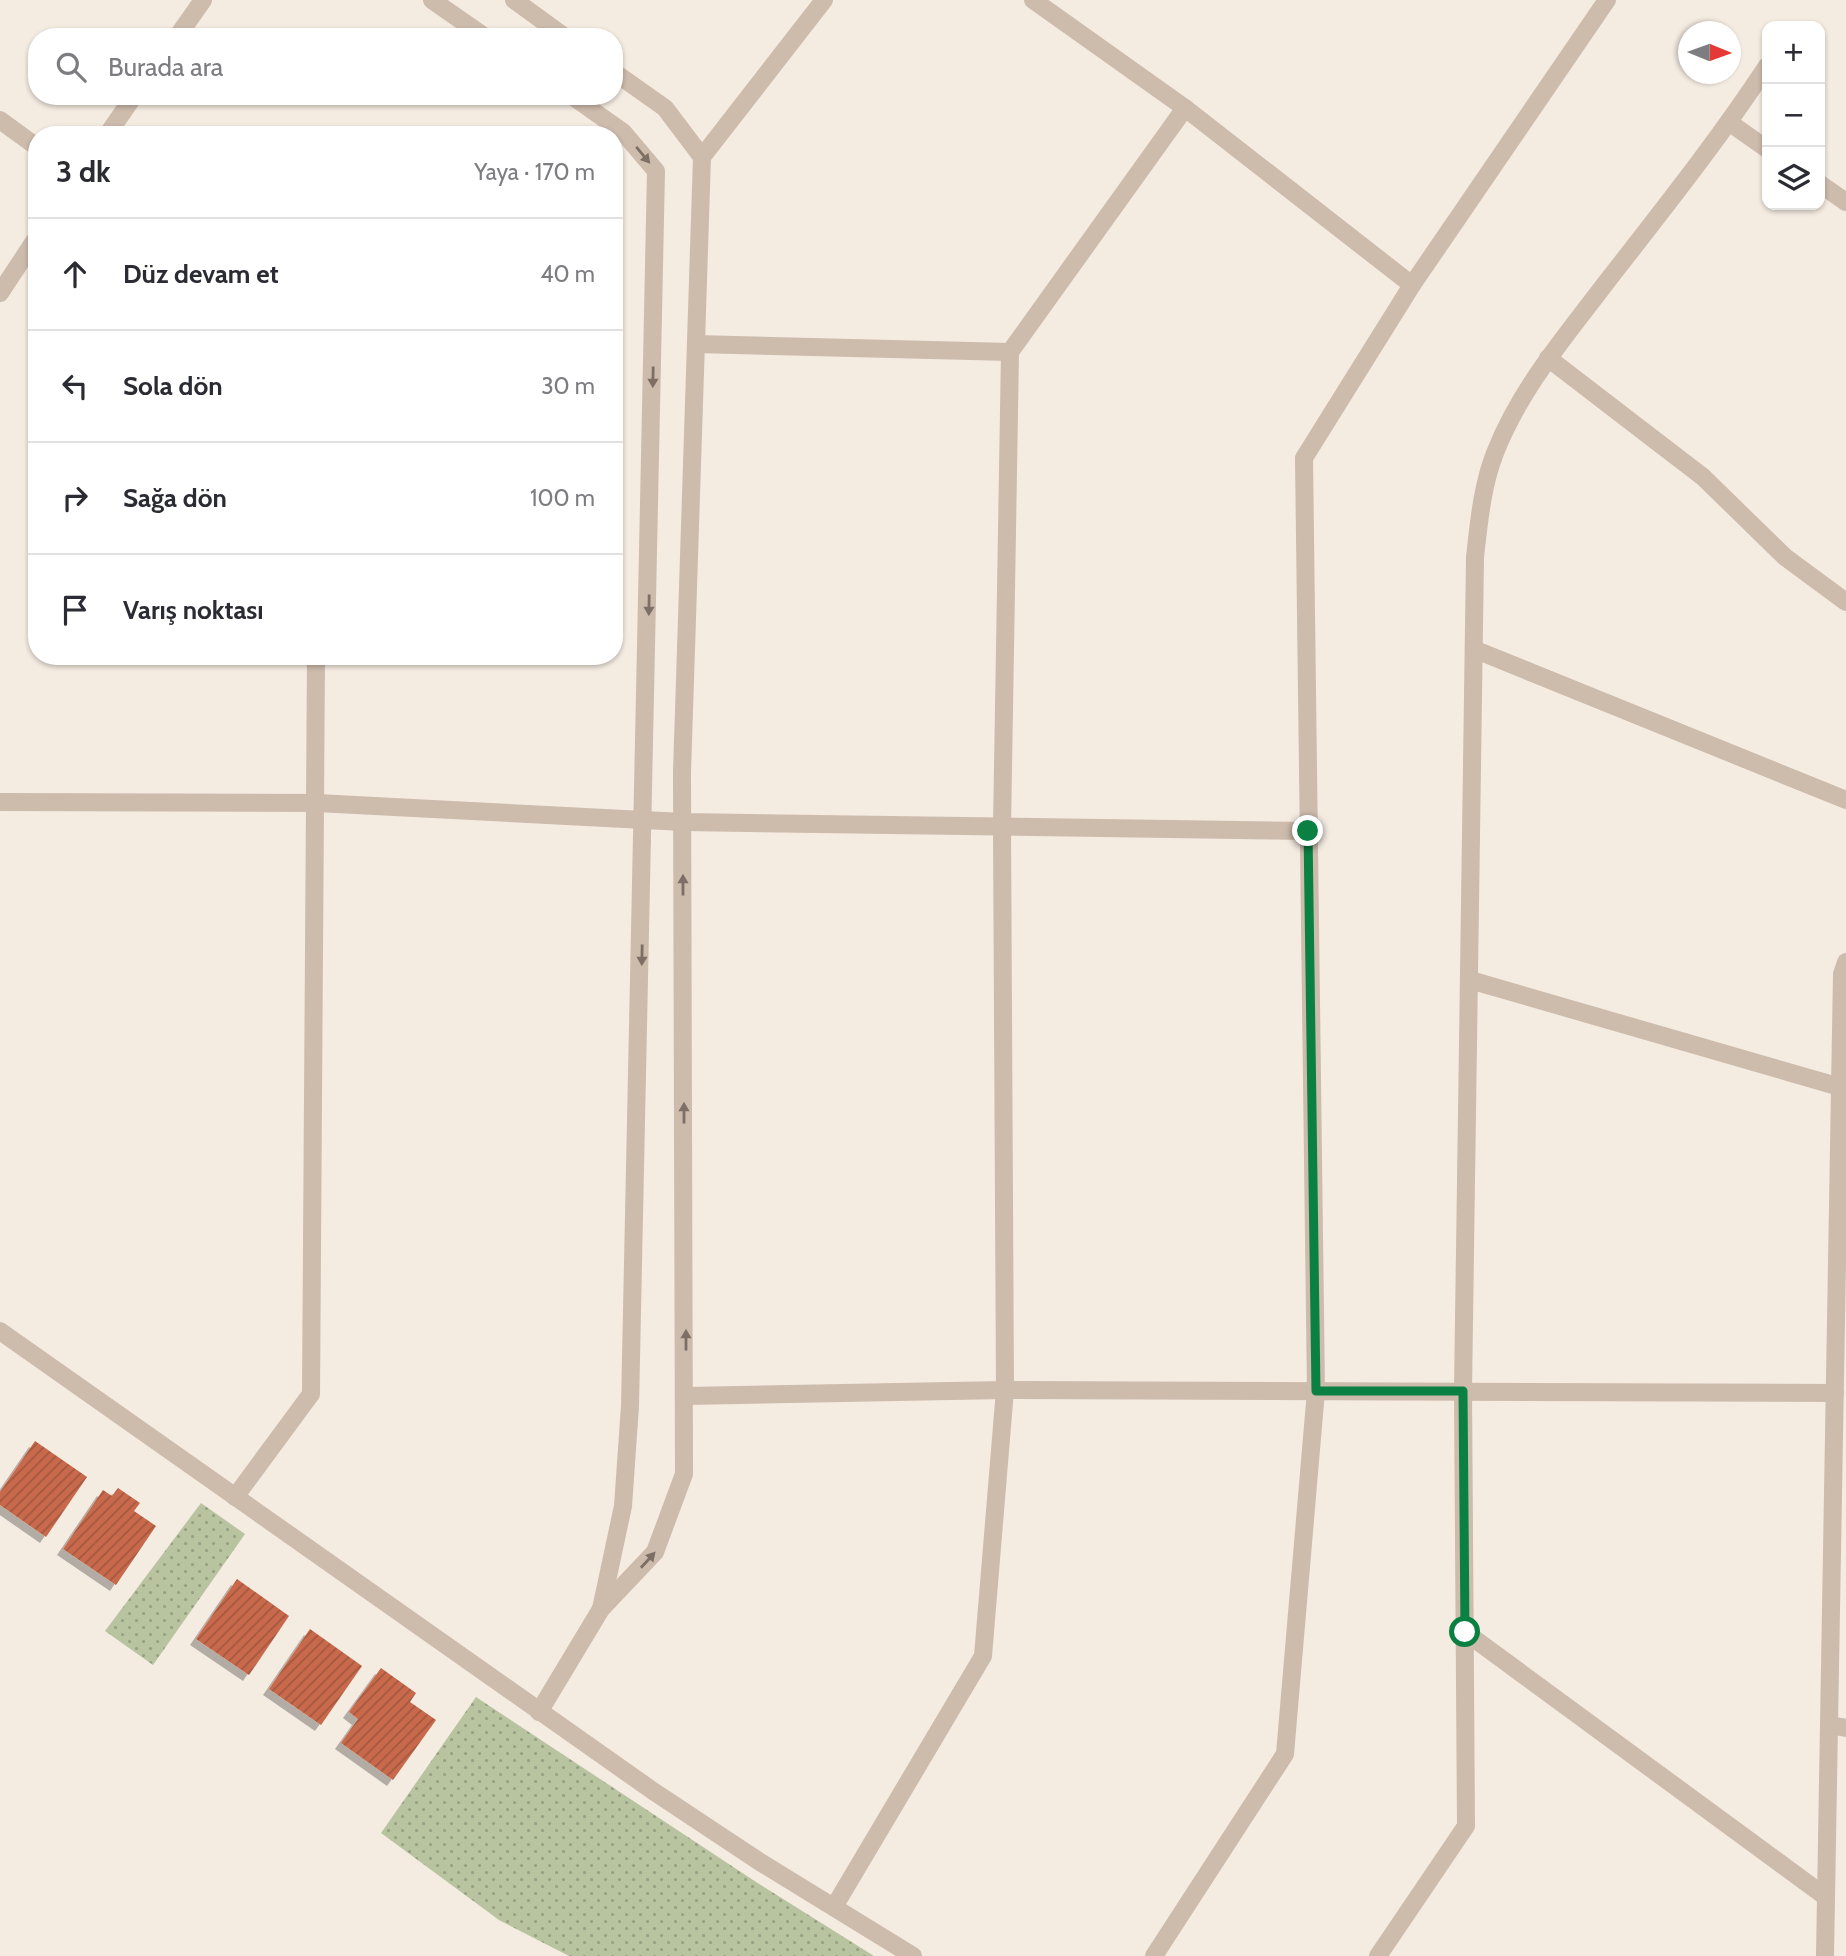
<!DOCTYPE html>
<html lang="tr">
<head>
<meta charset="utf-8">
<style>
  :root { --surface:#fff; --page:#f2f2f3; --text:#2b2b33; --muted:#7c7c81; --line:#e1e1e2 }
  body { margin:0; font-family:Cabin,sans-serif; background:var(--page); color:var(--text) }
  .controls { position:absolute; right:21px; top:21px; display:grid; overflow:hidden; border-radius:14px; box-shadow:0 2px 5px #0004 }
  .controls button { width:63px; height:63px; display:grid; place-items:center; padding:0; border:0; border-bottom:2px solid var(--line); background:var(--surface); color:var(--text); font:35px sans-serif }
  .compass { position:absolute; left:1678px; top:21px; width:63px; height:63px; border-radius:50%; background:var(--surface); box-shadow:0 2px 5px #0004; rotate:91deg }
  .stop { position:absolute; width:21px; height:21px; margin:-16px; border:5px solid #0b8043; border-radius:50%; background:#fff }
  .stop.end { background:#0b8043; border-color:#fff; box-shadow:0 2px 7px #0008 }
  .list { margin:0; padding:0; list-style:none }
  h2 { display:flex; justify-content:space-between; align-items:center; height:91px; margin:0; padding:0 28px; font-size:30px }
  h2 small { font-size:23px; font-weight:400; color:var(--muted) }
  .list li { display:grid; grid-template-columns:46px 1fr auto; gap:21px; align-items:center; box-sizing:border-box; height:112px; padding:0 28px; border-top:2px solid var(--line) }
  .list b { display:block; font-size:26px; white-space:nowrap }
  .list em { font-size:23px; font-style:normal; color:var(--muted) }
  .icon { flex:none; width:38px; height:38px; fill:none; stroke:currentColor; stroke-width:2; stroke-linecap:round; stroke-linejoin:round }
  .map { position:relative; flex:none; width:1846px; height:1956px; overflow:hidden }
  .search { position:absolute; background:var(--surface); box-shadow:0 2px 5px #0004; left:28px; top:28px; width:595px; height:77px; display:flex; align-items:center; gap:18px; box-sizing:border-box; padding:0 24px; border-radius:28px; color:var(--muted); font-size:26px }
  .panel { position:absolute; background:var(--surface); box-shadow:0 2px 5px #0004; left:28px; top:126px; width:595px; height:539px; border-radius:28px }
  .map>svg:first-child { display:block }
  .grass { fill:url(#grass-dots) }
  .building { fill:url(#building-hatch); filter:url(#shadow) }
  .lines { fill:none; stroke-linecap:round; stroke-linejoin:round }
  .service { stroke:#cdbbac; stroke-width:18 }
  .minor { stroke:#cdbbac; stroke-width:18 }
  .oneway { fill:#7d6f65 }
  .route { stroke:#0b8043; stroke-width:9 }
</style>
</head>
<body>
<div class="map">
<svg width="1846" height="1956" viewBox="0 0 1846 1956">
  <defs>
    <pattern id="grass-dots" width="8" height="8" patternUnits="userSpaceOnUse" patternTransform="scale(1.75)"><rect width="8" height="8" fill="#b8c4a0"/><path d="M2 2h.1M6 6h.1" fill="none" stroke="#97a083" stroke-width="1.8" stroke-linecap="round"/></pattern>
    <pattern id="building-hatch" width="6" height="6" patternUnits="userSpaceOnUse" patternTransform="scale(1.75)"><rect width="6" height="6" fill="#c8694b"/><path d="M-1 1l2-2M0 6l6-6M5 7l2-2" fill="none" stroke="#a4573f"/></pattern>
    <filter id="shadow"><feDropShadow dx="-6" dy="6" stdDeviation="0" flood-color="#0004"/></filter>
  </defs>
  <rect width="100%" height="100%" fill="#f4ebe1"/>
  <!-- grass -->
  <g class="grass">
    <path d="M201,1503L245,1534L153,1665L105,1631Z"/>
    <path d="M476,1697L753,1880L874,1956H569L499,1920L381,1833Z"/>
  </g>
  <!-- building -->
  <g class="building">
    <path d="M35,1441L87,1477L46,1537L0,1505V1492Z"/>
    <path d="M118,1488L140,1503L134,1511L156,1526L116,1585L63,1549L103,1490L112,1496Z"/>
    <path d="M237,1579L289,1616L249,1675L196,1639Z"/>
    <path d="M310,1629L362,1666L321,1725L269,1689Z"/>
    <path d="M381,1668L416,1693L410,1702L436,1720L393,1780L341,1743L358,1719L349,1712Z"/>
  </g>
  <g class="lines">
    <!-- service -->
    <g class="service">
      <path d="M1730,123L1767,149"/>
      <path d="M1820,184L1846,202"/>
      <path d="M1548,358L1703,477L1785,557L1846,602"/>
      <path d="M1829,1725L1846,1728"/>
    </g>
    <!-- minor -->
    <g class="minor">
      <path d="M432,0L485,37"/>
      <path d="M514,0L565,37"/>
      <path d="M1033,0L1185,108L1412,285"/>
      <path d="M177,37L203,0"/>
      <path d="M572,96L623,132L656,171L630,1406L623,1506L601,1609"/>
      <path d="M0,120L37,147"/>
      <path d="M107,135L134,96"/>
      <path d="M702,157L824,0"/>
      <path d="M0,293L37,237"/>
      <path d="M696,344L1010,352"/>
      <path d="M1476,650L1846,800"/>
      <path d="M0,802L317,803L683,822L1308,831"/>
      <path d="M1470,980L1840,1087"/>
      <path d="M0,1331L653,1791L760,1862L913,1956"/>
      <path d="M686,1396L1005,1390L1002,827L1010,352L1185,108"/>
      <path d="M235,1497L311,1394L316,656"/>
      <path d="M1465,1632L1826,1897"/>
      <path d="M539,1712L601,1609L655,1552L684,1474L682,772L702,157L665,108L614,72"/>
      <path d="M834,1907L983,1656L1005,1390L1835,1393"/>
      <path d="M1154,1956L1285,1754L1316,1391L1304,458L1412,285L1607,0"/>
      <path d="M1378,1956L1466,1826L1463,1390L1475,557C1479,522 1482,486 1495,453C1520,389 1564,338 1605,284C1661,212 1717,142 1767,66"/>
      <path d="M1825,1956L1842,974L1846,962"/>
    </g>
  </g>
  <!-- one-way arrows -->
  <defs><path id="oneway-solid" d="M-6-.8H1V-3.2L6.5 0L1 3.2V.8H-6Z" transform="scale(1.75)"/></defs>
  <g class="oneway">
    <use href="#oneway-solid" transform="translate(643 155) rotate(50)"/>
    <use href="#oneway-solid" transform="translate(653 377) rotate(91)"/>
    <use href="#oneway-solid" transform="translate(649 605) rotate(91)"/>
    <use href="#oneway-solid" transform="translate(683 885) rotate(-90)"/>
    <use href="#oneway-solid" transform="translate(642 955) rotate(91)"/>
    <use href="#oneway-solid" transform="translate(684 1113) rotate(-90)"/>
    <use href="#oneway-solid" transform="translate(686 1340) rotate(-90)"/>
    <use href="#oneway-solid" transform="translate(648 1560) rotate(-48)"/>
  </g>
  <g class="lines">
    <!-- route -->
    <path class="route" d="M1308,831L1316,1391H1463L1465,1632"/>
  </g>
</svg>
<div class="controls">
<button>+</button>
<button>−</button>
<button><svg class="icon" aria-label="layers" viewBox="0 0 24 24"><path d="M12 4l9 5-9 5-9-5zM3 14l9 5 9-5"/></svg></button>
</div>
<svg class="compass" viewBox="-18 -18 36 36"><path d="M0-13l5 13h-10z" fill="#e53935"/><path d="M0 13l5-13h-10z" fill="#7c7c81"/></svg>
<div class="stop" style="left:1465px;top:1632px"></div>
<div class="stop end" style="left:1308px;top:831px"></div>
<div class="search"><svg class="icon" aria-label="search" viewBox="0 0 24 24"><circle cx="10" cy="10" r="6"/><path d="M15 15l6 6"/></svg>Burada ara</div>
<section class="panel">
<h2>3 dk<small>Yaya · 170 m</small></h2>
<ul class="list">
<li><svg class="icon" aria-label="ahead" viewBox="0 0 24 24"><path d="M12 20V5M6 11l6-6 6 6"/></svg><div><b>Düz devam et</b></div><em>40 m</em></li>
<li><svg class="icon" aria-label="left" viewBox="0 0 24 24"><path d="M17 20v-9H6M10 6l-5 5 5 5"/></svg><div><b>Sola dön</b></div><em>30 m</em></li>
<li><svg class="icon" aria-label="right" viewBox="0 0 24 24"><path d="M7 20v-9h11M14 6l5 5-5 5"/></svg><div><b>Sağa dön</b></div><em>100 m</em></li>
<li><svg class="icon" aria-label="arrive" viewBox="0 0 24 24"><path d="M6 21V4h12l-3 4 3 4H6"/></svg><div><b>Varış noktası</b></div></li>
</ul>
</section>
</div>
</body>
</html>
